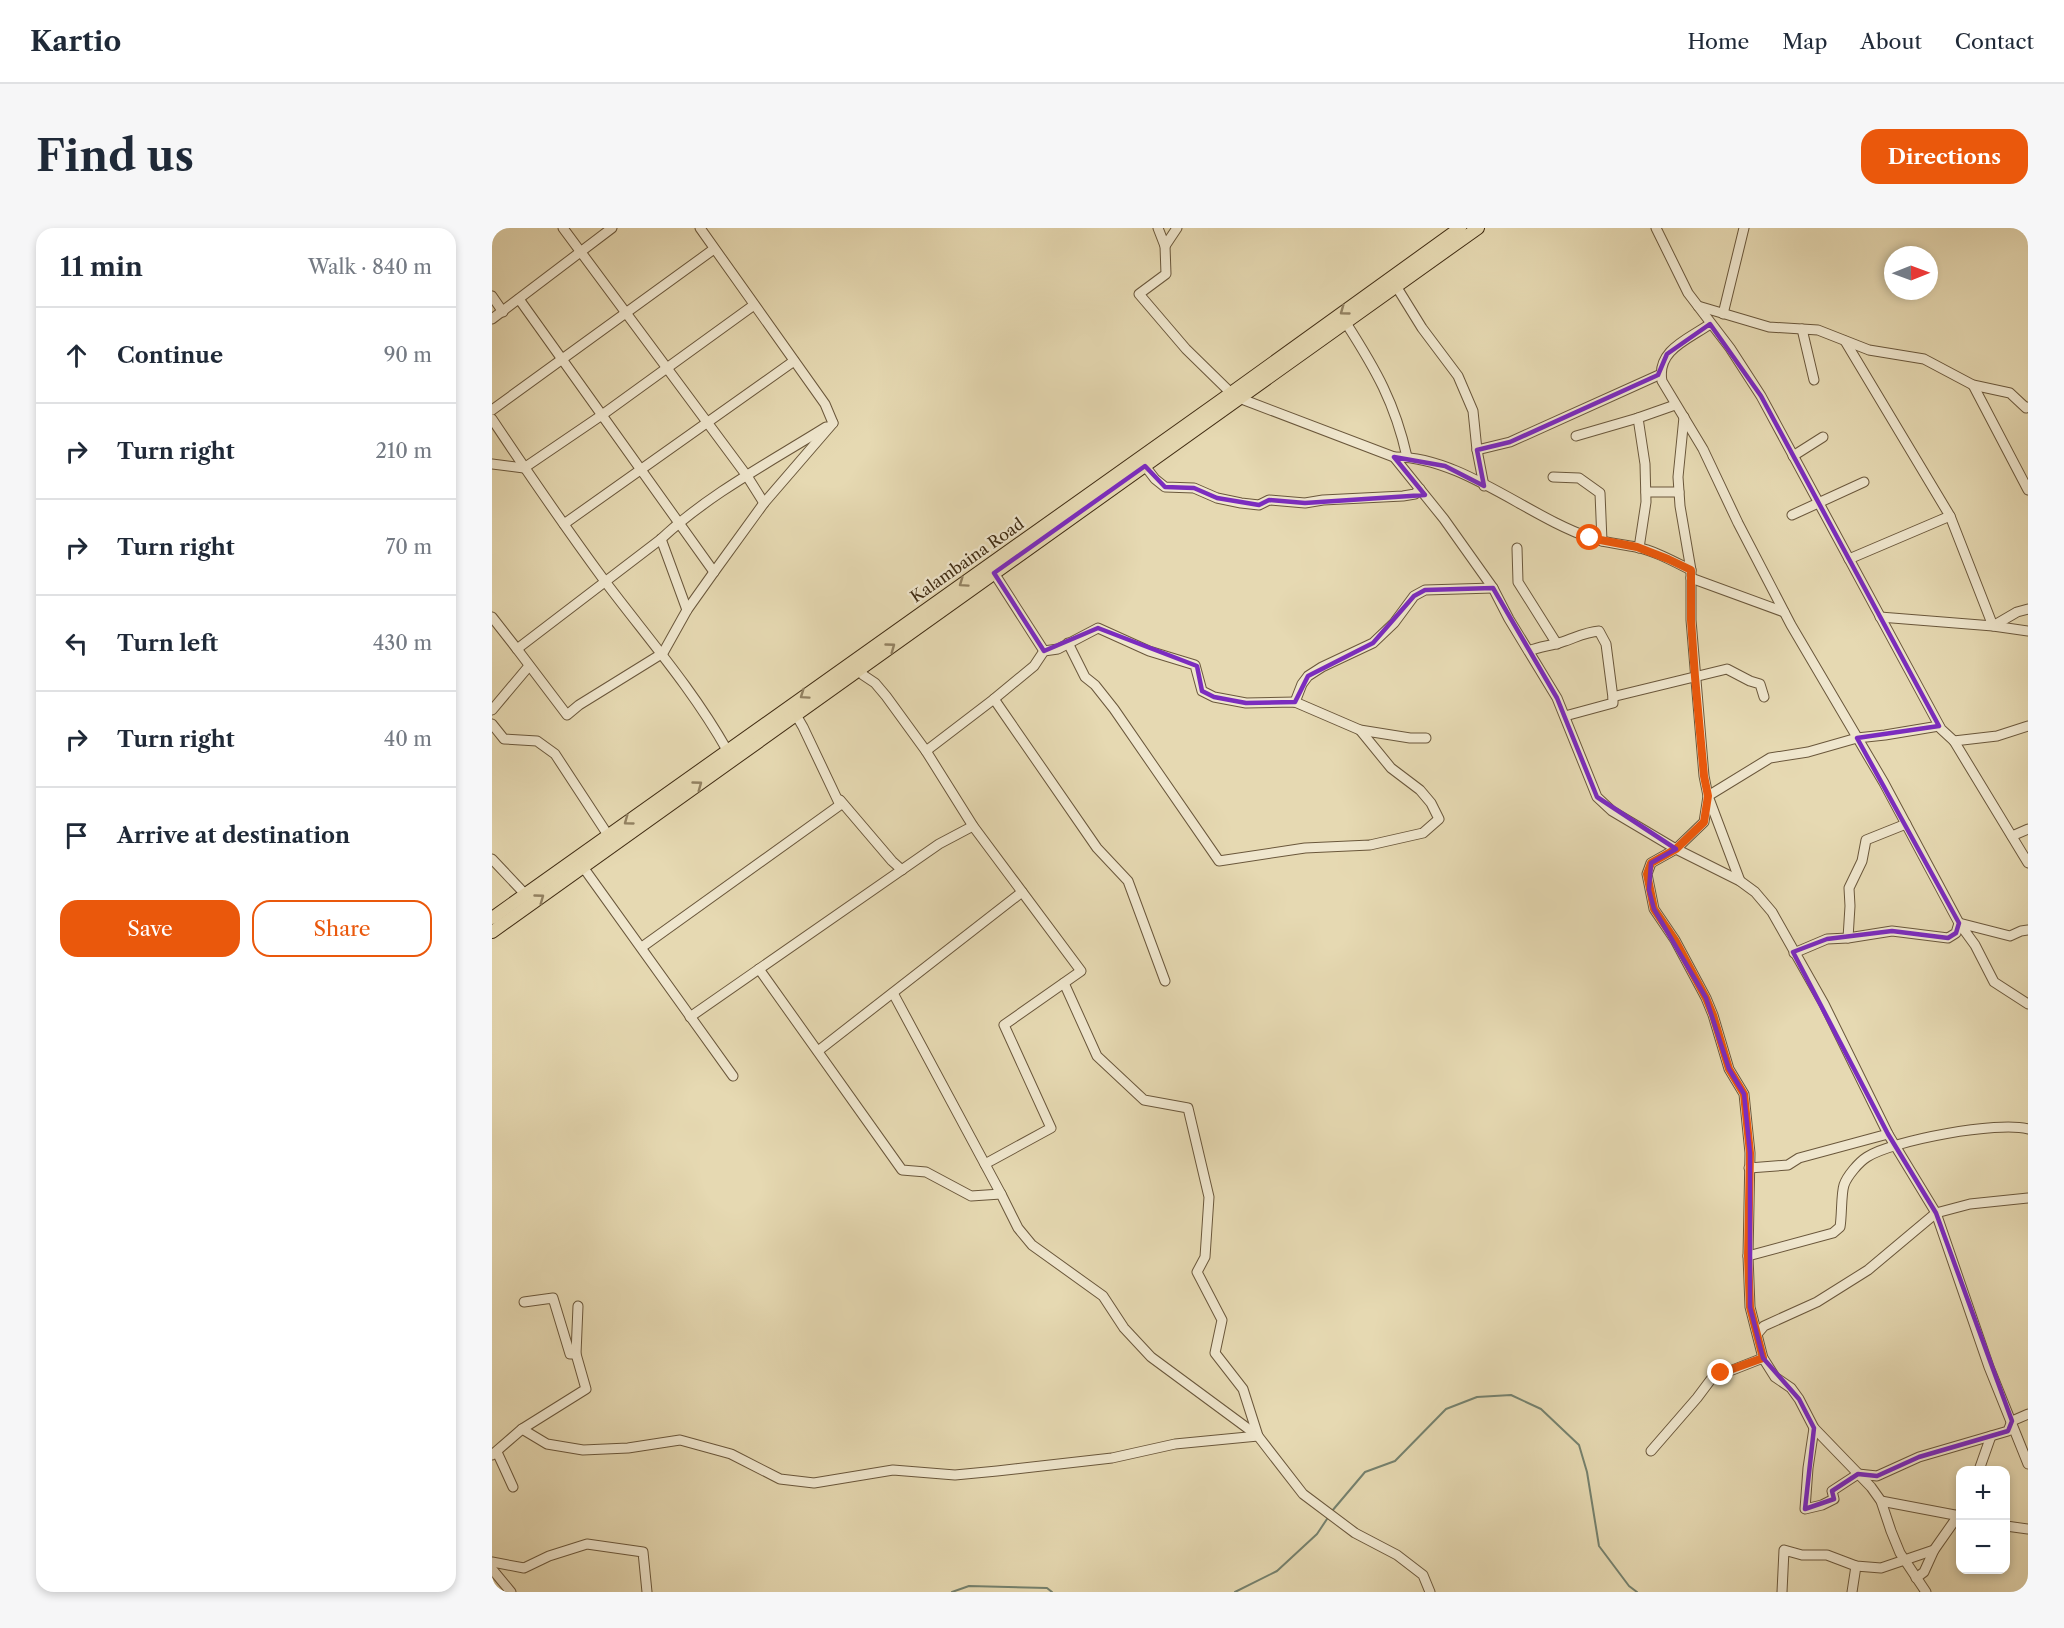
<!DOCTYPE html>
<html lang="en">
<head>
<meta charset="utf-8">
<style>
  :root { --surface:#fff; --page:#f6f6f7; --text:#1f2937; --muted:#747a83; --line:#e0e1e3; --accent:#ea580c }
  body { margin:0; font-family:"Libre Caslon Text",serif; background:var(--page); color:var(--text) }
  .controls { position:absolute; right:18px; bottom:18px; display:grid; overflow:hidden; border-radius:12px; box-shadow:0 3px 9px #0003 }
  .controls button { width:54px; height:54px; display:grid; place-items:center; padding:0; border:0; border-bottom:2px solid var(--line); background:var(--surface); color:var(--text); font:30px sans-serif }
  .compass { position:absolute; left:1392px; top:18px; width:54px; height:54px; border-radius:50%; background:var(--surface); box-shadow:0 3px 9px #0003; rotate:89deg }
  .stop { position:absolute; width:18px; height:18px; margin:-14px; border:4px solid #ea580c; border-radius:50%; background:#fff }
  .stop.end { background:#ea580c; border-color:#fff; box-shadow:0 2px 6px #0008 }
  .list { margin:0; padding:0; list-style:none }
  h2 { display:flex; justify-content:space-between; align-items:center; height:78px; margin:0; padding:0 24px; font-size:26px }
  h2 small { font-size:20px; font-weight:400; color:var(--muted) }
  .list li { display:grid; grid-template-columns:39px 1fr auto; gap:18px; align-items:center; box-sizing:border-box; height:96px; padding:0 24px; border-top:2px solid var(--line) }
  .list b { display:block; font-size:22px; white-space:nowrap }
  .list em { font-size:20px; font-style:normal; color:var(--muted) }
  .actions { display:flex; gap:12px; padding:18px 24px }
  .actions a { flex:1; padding:14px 0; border:2px solid var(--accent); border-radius:18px; text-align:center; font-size:21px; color:var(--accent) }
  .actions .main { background:var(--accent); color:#fff }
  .icon { flex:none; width:33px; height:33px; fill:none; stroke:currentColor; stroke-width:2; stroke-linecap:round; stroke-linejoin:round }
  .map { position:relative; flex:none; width:1536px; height:1364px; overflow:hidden; border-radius:18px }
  header { display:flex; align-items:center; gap:36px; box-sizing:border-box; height:84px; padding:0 30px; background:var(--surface); border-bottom:2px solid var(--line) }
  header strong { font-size:28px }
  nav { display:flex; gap:33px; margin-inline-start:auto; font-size:21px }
  .intro { display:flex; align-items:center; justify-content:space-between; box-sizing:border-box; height:144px; padding:0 36px }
  h1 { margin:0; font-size:42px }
  .button { padding:15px 27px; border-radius:18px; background:var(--accent); color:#fff; font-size:21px; font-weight:700 }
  main { display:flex; gap:36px; padding:0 36px }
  aside { flex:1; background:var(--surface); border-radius:18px; box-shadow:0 3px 9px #0003 }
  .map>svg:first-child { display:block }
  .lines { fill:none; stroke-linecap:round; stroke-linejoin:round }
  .stream { stroke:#74816e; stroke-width:2 }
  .minor-casing { stroke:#6a573b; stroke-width:11 }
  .major-casing { stroke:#402c13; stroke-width:14 }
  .minor { stroke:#efe6cd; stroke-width:9 }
  .major { stroke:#e6d9b2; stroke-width:12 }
  .oneway { stroke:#938262 }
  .route { stroke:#ea580c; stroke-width:8 }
  .marked { fill:none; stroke:#7b2cbf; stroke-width:4.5; stroke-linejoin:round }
  .labels { text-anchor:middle; stroke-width:4.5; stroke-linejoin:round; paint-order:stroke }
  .street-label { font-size:16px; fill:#402c13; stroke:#efe6cd }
</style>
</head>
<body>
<header>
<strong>Kartio</strong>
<nav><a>Home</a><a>Map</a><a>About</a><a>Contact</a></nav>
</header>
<div class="intro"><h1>Find us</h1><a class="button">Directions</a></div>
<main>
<aside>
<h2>11 min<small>Walk · 840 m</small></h2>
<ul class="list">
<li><svg class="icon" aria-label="ahead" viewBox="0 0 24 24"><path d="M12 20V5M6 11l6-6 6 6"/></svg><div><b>Continue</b></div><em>90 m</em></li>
<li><svg class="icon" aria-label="right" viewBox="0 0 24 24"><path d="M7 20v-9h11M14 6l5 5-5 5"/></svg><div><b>Turn right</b></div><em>210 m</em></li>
<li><svg class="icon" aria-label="right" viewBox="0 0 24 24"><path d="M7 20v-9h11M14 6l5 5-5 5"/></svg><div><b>Turn right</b></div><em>70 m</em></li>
<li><svg class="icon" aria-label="left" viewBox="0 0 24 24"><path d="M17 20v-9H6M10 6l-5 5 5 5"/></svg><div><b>Turn left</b></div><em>430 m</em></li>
<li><svg class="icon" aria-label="right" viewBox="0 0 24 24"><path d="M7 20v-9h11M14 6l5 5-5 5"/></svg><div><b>Turn right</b></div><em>40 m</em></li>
<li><svg class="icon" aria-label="arrive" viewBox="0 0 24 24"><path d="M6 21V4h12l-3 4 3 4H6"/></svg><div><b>Arrive at destination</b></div></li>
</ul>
<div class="actions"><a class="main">Save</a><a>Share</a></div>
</aside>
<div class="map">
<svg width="1536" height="1364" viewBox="0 0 1536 1364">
  <rect width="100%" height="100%" fill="#e6d9b2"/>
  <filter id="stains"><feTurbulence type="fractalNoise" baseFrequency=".00333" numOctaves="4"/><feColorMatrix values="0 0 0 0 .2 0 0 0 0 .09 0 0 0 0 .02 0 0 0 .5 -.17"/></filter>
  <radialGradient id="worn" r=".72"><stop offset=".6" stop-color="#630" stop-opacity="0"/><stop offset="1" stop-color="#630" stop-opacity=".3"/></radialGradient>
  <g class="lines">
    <!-- stream -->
    <g class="stream">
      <path d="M840,1283L873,1244L903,1233L954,1181L985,1169L1019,1167L1049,1181L1087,1217L1095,1244L1107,1318L1137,1358L1145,1364"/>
      <path d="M460,1364L477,1358L555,1360L560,1364"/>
      <path d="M743,1364L785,1343L825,1306L837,1288"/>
    </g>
    <defs>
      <g id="minor">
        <path d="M71,0L255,248L272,275"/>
        <path d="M208,0L333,176L341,195"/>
        <path d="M666,0L673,18L674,46L647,66L694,121L739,165"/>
        <path d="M1164,0L1196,65L1238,120L1269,168L1449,501L1462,513L1536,635"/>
        <path d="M0,1L1,0"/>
        <path d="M673,18L685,0"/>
        <path d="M904,58L930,100L966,148L981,183L985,222L992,258"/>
        <path d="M0,68L11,84"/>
        <path d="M27,71L222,344"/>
        <path d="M1206,78L1277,99L1326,102L1377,122L1432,131L1481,157L1518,165L1534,180L1536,179"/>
        <path d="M1231,86L1252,0"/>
        <path d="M0,91L120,0"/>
        <path d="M854,95C884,142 903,175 915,229"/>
        <path d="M1218,96C1197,111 1164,122 1170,153L1211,221L1246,295L1299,397L1392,555L1467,695L1464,705L1456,710L1400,703L1356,710L1335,711L1302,725"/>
        <path d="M1310,101L1322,152"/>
        <path d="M1353,113L1458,288L1357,331"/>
        <path d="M1481,157L1536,262"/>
        <path d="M747,170L902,229L952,291L1001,360L1017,391L1065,470L1105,569L1120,583L1184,621L1248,653L1263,664L1280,684L1332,776L1396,906L1444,985L1497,1139L1536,1236"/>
        <path d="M0,182L222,21"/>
        <path d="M1192,189L1186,249L1188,278L1199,342V392L1212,548L1216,568L1248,653"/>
        <path d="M0,191C36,245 73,299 112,352C154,408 200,460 235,522"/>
        <path d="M1084,208L1146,190"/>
        <path d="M985,222L1018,214L1169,146"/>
        <path d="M1301,228L1331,209"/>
        <path d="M902,229C969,228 1036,289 1099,310C1114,315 1129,316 1144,319C1163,323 1181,333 1199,342"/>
        <path d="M0,236L32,240L110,187L262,77"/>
        <path d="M653,238L663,251L673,259L702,260L725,270L749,275L767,277L777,272L813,275L831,272L911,268L923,266L928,261"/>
        <path d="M1061,249L1087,250L1108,265L1110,313"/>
        <path d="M1154,264H1187"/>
        <path d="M1300,287L1372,254"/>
        <path d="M1458,288L1501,398L1525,384L1536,381"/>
        <path d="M72,296L302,133"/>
        <path d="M169,311L195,382"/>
        <path d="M1025,320L1026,354L1065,416"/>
        <path d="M1147,320L1154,274L1153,236L1146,190L1183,177"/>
        <path d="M502,345L552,423L566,421L606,400L657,423L703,437L710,463L722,469L754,475L803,474L868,502L918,510H934"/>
        <path d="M1199,350L1292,384"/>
        <path d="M0,389L25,421L169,311C217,266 278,234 334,199"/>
        <path d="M1388,389L1501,398L1536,403"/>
        <path d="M576,415L593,449L603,457L622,481L727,633L813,620L878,617L931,605L947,591L939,575L928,562L899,540L868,502"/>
        <path d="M25,421L75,487L87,477L171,425L195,382L222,344L272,275L341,195"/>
        <path d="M1037,423C1048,418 1059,418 1070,414C1083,410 1093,404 1107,403L1114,416L1121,470"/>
        <path d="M369,441L371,447L383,455L394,468L434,523L481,598L589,743L512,797L559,900L493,936"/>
        <path d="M502,471L542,438L552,423"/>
        <path d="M803,474L810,456L816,448L830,439L881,415L902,395L922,368L933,362L1001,360"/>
        <path d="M0,482L37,438"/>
        <path d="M1073,488L1121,475V470L1124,468L1235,441L1258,453L1268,456L1272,469"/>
        <path d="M0,496L12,511L45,513L63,526L116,607"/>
        <path d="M1462,513L1505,508L1536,498"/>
        <path d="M434,523L502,471L605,620L636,653L673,753"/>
        <path d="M348,572L400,633L410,642"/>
        <path d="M1520,608L1536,601"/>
        <path d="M0,631L33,666"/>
        <path d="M91,639L241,848"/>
        <path d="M1536,702L1529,703L1518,708L1467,695L1483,717L1502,754L1536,776"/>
        <path d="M1356,710L1358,678L1357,660L1370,633L1374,612L1414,596"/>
        <path d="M150,719L348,577L311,499L304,487"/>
        <path d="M267,741L410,942L434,944L479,968L509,966L526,1000L540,1017L611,1068L632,1100L659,1129L766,1208L811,1266L863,1305L905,1327L931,1347L938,1364"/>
        <path d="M401,765L509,966"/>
        <path d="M198,789L447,616L481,598"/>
        <path d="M326,823L530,664"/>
        <path d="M1257,940L1296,937L1307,930L1396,906"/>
        <path d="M1256,1028L1341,1005L1348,999C1350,988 1349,966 1352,957C1355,948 1367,934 1375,929C1402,912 1506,893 1536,901"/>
        <path d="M32,1074L61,1070L78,1126H84"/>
        <path d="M1266,1105L1272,1098L1325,1074L1376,1042L1444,985L1478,976L1536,970"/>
        <path d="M1322,1200L1316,1240L1313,1281L1330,1277L1342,1271L1340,1263L1366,1246L1385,1248L1427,1229L1516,1203L1520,1193L1536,1186"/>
        <path d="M30,1201L94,1161L84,1126L86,1078"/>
        <path d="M1159,1223L1205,1170L1220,1150L1271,1130"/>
        <path d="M5,1224L21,1259"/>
        <path d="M0,1227L30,1201L55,1216L91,1222L136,1220L188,1212L239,1226L288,1251L322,1255L401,1242L463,1247L505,1243L620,1230L683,1216L766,1208L751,1161L723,1125L730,1092L705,1044L713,1029L717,969L696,880L652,872L605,828L572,755"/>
        <path d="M1487,1242L1499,1208"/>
        <path d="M1389,1273L1468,1288"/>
        <path d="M1514,1298L1536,1301"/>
        <path d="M0,1334L32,1340L57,1328L95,1316L151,1324L155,1364"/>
        <path d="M0,1341L19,1364"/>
        <path d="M1424,1350L1432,1344L1442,1322L1468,1285"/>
        <path d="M1290,1364L1292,1322L1310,1327H1335L1364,1338L1389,1340L1442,1322"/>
        <path d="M1360,1364L1364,1338"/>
        <path d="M1434,1364L1408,1325L1399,1303L1389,1273L1379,1259L1322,1200L1307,1171L1299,1160L1283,1149L1271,1130L1258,1079L1256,1028L1258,925L1252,866L1237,841L1221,787L1214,770L1183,712L1162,681L1155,646L1159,635L1184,621L1212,594L1216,568L1278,530L1316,524L1365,510L1393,507L1447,498"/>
      </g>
      <g id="major">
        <path d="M0,690L728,173L968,0"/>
        <path d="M0,704L986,0"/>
      </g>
    </defs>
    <!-- minor casing -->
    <use href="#minor" class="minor-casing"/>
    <!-- major casing -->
    <use href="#major" class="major-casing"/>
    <!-- minor -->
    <use href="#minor" class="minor"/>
    <!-- major -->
    <use href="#major" class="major"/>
  </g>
  <!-- one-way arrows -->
  <defs><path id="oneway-chevron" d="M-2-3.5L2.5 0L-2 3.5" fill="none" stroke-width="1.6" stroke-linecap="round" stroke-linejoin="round" transform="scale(1.5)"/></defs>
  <g class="oneway">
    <use href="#oneway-chevron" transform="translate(852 83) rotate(144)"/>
    <use href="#oneway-chevron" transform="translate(471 355) rotate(145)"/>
    <use href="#oneway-chevron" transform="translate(399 419) rotate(-36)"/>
    <use href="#oneway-chevron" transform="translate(312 467) rotate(145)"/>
    <use href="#oneway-chevron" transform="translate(206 557) rotate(-36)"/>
    <use href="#oneway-chevron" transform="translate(136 593) rotate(144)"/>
    <use href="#oneway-chevron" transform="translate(48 670) rotate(-36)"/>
  </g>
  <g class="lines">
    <!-- route -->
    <path class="route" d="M1098,310L1145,319L1176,331L1199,342V392L1203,449L1212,548L1216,568L1212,594L1184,621L1159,635L1155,646L1162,681L1183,712L1214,770L1221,787L1237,841L1252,866L1258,925L1256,1028L1258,1079L1271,1130L1229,1145"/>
  </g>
  <!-- marked area -->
  <path class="marked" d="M1218,96L1269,168L1447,498L1365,510L1467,695L1464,705L1456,710L1400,703L1335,711L1301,724L1396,906L1444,985L1520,1193L1516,1203L1427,1229L1385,1248L1366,1246L1340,1263L1342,1271L1313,1281L1322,1200L1307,1171L1271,1130L1258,1079V925L1252,866L1237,841L1214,770L1162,681L1157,662L1159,635L1184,621L1105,569L1065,470L1001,360L933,362L922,368L881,415L816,448L803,474L754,475L722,469L710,463L705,438L606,400L552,423L502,345L653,238L673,259L702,260L725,270L767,277L777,272L813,275L933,267L902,229L953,238L992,258L985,222L1018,214L1166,147L1175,126Z"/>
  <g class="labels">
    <!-- street labels -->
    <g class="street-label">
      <text transform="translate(475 332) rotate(-35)" y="6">Kalambaina Road</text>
    </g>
  </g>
  <rect width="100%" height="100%" filter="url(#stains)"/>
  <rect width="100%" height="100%" fill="url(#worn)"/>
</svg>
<div class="controls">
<button>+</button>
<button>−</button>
</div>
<svg class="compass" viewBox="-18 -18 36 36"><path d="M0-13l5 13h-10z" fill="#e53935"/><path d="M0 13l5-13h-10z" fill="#747a83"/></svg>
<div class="stop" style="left:1098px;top:310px"></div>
<div class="stop end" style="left:1229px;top:1145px"></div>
</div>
</main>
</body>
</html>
